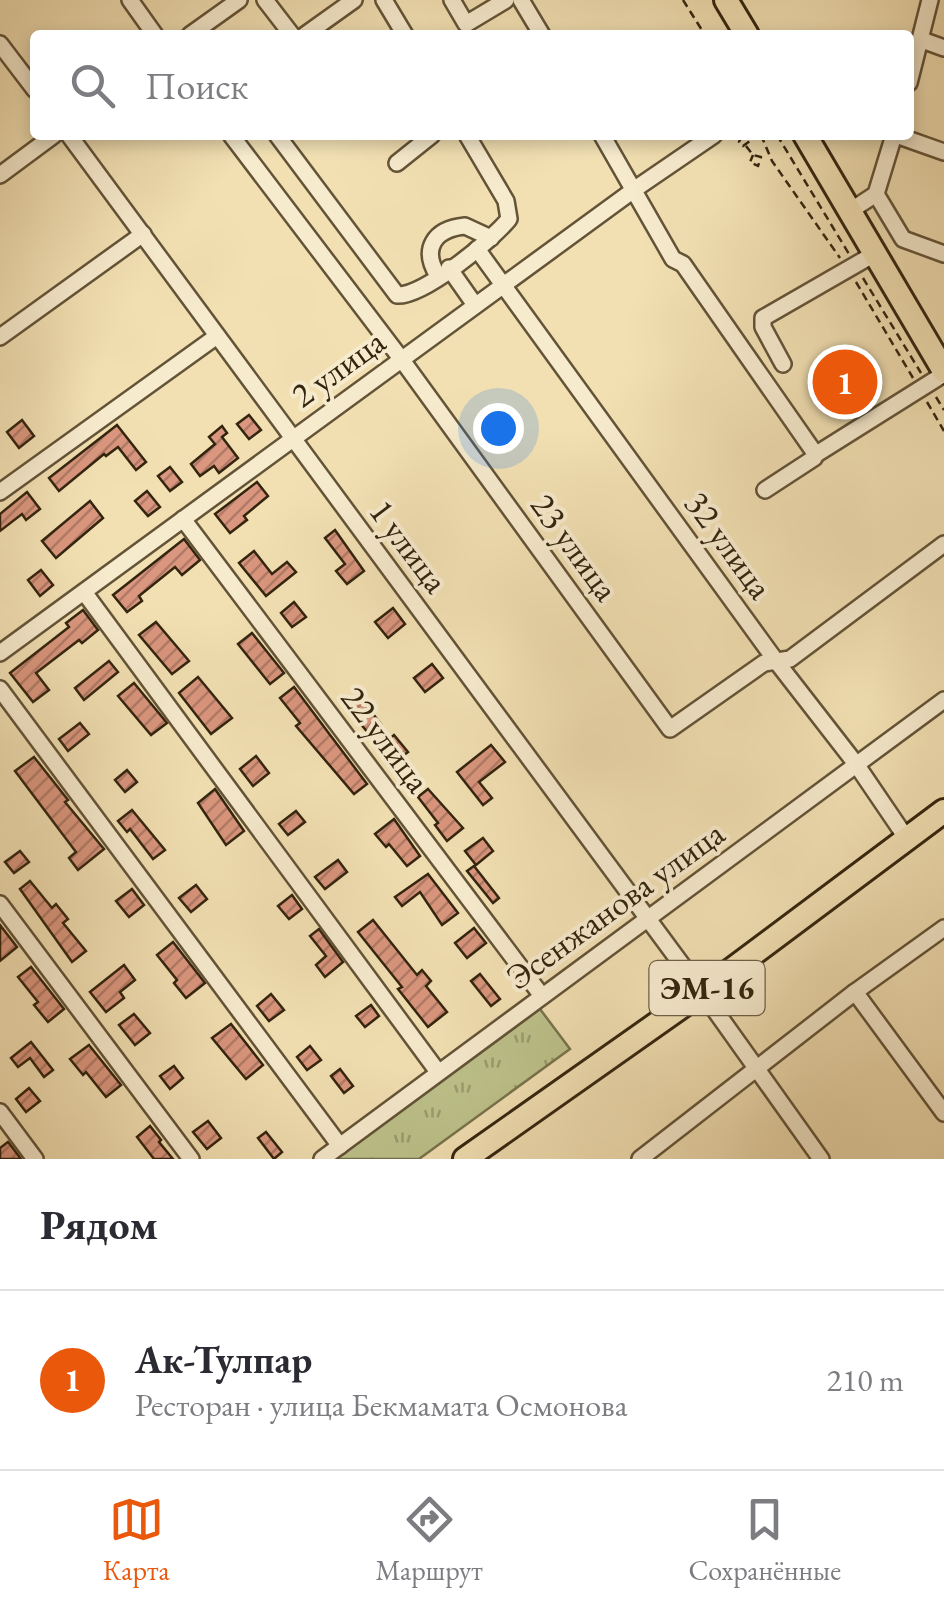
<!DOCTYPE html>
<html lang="ru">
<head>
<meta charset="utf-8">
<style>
  :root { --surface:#fff; --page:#f7f7f7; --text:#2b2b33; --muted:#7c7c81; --line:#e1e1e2; --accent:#ea580c }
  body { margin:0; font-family:"EB Garamond",serif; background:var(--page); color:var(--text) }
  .you { position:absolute; left:498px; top:428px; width:35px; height:35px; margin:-25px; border:8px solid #fff; border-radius:50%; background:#1a73e8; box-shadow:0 0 0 15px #1a73e833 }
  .badge { display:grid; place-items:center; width:65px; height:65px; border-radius:50%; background:var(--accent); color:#fff; font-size:32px; font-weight:700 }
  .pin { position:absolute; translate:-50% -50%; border:5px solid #fff; box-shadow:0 2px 10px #0006 }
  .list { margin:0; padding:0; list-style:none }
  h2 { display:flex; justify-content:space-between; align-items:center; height:130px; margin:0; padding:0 40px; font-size:42px }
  h2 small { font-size:32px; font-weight:400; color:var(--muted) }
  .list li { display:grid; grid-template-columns:65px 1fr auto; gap:30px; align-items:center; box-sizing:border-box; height:180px; padding:0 40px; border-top:2px solid var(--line) }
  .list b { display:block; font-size:38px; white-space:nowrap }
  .list p { margin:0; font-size:32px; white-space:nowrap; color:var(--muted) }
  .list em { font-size:32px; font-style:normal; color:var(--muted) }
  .icon { flex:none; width:55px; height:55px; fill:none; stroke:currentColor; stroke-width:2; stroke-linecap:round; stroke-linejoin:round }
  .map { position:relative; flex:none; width:944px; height:1159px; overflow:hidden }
  .search { position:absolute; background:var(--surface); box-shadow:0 5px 15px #0003; left:30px; right:30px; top:30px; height:110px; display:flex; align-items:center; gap:25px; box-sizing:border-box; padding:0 35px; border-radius:10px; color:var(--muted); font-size:38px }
  .sheet { height:310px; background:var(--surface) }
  nav { display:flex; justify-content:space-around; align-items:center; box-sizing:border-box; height:140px; border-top:2px solid var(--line); background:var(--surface); font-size:28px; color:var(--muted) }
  nav a { display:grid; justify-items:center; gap:5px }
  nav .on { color:var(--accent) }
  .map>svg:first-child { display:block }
  .grass { fill:url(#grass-tufts); stroke:#78734c; stroke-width:2.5 }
  .building { fill:url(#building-hatch); stroke:#33240e; stroke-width:2.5 }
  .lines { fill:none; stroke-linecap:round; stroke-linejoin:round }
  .minor-casing { stroke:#635337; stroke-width:20 }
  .highway-casing { stroke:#33240e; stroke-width:28 }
  .path { stroke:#33240e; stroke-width:2.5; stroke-dasharray:8 5; stroke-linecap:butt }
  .minor { stroke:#f7ebce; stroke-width:15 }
  .highway { stroke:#f2e0b3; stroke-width:22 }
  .labels { text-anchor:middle; stroke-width:8; stroke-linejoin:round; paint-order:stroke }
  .shield { fill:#f7ebce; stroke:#6e6048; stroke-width:2.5 }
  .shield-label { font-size:32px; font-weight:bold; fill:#33240e }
  .street-label { font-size:35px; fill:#33240e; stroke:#f7ebce }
</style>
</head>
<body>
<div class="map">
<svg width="944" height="1159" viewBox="0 0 944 1159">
  <defs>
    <pattern id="grass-tufts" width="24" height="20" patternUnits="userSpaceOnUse" patternTransform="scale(2.5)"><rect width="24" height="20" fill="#bdc28b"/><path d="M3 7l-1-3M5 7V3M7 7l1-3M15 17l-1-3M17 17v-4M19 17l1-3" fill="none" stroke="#9a9d70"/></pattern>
    <pattern id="building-hatch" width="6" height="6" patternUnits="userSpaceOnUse" patternTransform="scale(2.5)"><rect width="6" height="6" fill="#da967e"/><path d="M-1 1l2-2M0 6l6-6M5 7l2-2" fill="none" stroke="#b17a66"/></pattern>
  </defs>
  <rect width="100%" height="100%" fill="#f2e0b3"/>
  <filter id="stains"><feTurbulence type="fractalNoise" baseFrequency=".002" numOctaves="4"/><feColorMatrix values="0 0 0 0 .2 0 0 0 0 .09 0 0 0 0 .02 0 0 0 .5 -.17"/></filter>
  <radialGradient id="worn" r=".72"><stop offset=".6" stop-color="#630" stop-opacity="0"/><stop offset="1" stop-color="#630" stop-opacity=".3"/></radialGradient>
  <!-- grass -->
  <path class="grass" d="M540,1009L570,1049L419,1159H336Z"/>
  <!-- building -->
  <g class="building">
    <path d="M249,415L261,430L249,439L237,424Z"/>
    <path d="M22,420L34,436L19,448L7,432Z"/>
    <path d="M117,425L146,462L136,470L118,447L106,456L104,454L59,491L49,478Z"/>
    <path d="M222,426L227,433L222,437L238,458L219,473L214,466L200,476L191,464L215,444L209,437Z"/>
    <path d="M170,467L182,482L170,491L158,476Z"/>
    <path d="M257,482L268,496L244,516L247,520L230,533L215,514Z"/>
    <path d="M147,491L160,507L148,516L135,501Z"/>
    <path d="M27,492L40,509L26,520L22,514L0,531V514Z"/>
    <path d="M90,501L103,518L56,558L42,541Z"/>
    <path d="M335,530L364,571L347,584L336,571L345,564L325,538Z"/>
    <path d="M184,539L200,560L182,575L175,567L139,596L142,601L127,612L113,595Z"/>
    <path d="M254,551L272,574L287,562L296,572L266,596L239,563Z"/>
    <path d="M41,570L53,585L40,596L28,580Z"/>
    <path d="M294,602L306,617L292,627L281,613Z"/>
    <path d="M393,608L405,624L388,638L375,622Z"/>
    <path d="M83,610L98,630L82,643L79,640L36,673L49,690L33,702L10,673L69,627L66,623Z"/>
    <path d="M156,622L189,661L172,674L139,635Z"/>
    <path d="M252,633L284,673L270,684L238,644Z"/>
    <path d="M109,661L118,672L84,700L75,688Z"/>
    <path d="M432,664L443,678L425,692L414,678Z"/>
    <path d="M198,677L232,718L211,734L179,693Z"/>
    <path d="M134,683L167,723L151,735L118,696Z"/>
    <path d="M294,687L367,784L354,794L296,726L300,723L280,698Z"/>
    <path d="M358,695L381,724L369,734L345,705Z"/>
    <path d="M80,723L89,734L68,751L59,739Z"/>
    <path d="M394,735L408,752L392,764L379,748Z"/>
    <path d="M491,745L505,762L479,782L492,798L483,805L457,772Z"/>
    <path d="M256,756L269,773L253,786L240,769Z"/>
    <path d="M34,757L68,800L65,802L104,849L78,870L69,858L76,852L15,771Z"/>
    <path d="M127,770L137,782L125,792L115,780Z"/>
    <path d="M215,789L244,831L226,845L198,803Z"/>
    <path d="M428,789L463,828L447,841L435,825L438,823L418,797Z"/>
    <path d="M132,810L165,850L153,859L130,829L127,832L118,821Z"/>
    <path d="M296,811L305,822L288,835L279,824Z"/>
    <path d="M394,819L420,856L407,866L389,844L386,847L375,834Z"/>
    <path d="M483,838L493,851L476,865L465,851Z"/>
    <path d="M20,851L29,862L14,873L5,862Z"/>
    <path d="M338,860L347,872L325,889L315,877Z"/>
    <path d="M474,866L499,898L493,903L467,871Z"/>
    <path d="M428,874L458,913L442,925L420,892L402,906L395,897Z"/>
    <path d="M30,881L52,908L56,904L68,919L63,923L86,951L72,962L20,889Z"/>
    <path d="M196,885L207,899L191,912L179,898Z"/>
    <path d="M132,889L144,905L129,917L116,901Z"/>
    <path d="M292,895L302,909L289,919L278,906Z"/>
    <path d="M373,920L417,975L422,970L431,981L426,986L447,1012L428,1027L398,989L402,987L358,932Z"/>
    <path d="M0,925L17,947L0,961Z"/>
    <path d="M474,928L486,943L467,958L455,943Z"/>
    <path d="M319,929L343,962L325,977L316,965L326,956L310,936Z"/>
    <path d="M173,942L205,983L186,998L174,983L177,980L157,955Z"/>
    <path d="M124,965L135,980L120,992L124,998L106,1012L90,992Z"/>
    <path d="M31,967L64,1009L48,1022L34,1005L38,1002L18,977Z"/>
    <path d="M480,974L500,999L491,1006L471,981Z"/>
    <path d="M271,994L284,1010L269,1021L257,1006Z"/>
    <path d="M371,1005L379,1016L365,1027L356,1016Z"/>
    <path d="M134,1014L150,1033L135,1045L119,1025Z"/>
    <path d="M231,1024L263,1065L246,1079L212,1038Z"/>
    <path d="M31,1042L53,1070L44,1077L30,1058L18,1067L11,1058Z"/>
    <path d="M89,1045L121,1085L106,1097L86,1072L83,1075L70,1059Z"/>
    <path d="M310,1046L321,1060L307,1070L297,1057Z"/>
    <path d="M174,1066L183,1078L170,1089L160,1076Z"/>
    <path d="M340,1069L353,1086L344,1093L331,1076Z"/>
    <path d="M29,1088L40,1101L26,1112L16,1099Z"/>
    <path d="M208,1121L221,1138L207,1149L193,1132Z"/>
    <path d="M150,1126L161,1140L159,1142L173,1159H154L137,1137Z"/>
    <path d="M266,1132L282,1152L274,1159L258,1138Z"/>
    <path d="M8,1142L9,1143L21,1159H0V1148Z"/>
  </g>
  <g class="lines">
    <defs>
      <g id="minor">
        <path d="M130,0L155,35"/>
        <path d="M265,0L292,35"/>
        <path d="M384,0L405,35"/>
        <path d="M452,0L466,24L506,0"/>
        <path d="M521,0L542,35"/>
        <path d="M190,35L239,0"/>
        <path d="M305,35L354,0"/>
        <path d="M922,40L944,48"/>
        <path d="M0,44L35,90"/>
        <path d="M909,83L930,0"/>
        <path d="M69,135L702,992L821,1159"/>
        <path d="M231,135L402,360L670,729L764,663L790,659L944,544"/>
        <path d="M277,135L397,295C423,297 492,240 509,219L506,201L467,135"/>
        <path d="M602,135L673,259L683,264L814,452V458L765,490"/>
        <path d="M896,135L944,152"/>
        <path d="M397,163L432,135"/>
        <path d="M0,175L54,135"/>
        <path d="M876,194L903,239L944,254"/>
        <path d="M850,211L876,194L894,135"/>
        <path d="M477,249L776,661L856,764L907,839"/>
        <path d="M449,268L475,305"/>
        <path d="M438,276C421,249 434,229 465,226L491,238"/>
        <path d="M0,337L143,234"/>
        <path d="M783,364L763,327V318L876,253"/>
        <path d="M815,455L944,374"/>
        <path d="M0,492L217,336"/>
        <path d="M183,519L542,996"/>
        <path d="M84,592L438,1072"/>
        <path d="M0,653L635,189L714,135"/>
        <path d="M0,689L340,1146"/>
        <path d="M0,904L191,1159"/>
        <path d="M855,992L944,1113"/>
        <path d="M0,1112L35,1159"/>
        <path d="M322,1159L944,700"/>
        <path d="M640,1159L855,992L944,928"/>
      </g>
      <g id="highway">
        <path d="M726,0L747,35"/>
        <path d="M805,135L944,371"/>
        <path d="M465,1159L702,992L944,811"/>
      </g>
    </defs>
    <!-- minor casing -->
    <use href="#minor" class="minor-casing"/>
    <!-- highway casing -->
    <use href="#highway" class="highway-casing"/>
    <!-- path -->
    <g class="path">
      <path d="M683,0L705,35"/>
      <path d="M742,135L739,142L743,146L750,141L747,135"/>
      <path d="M761,135L772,161L840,258"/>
      <path d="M777,135L849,254"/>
      <path d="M746,146L753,155L761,157L758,166L750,162L753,155"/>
      <path d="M863,278L921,373"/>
      <path d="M856,282L913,378"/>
      <path d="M936,397L944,410"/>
      <path d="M927,402L944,431"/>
    </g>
    <!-- minor -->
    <use href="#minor" class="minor"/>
    <!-- highway -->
    <use href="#highway" class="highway"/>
  </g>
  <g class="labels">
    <!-- shield labels -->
    <rect class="shield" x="649.5" y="961" width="115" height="54" rx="8"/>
    <g class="shield-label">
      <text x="707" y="999">ЭМ-16</text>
    </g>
    <!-- street labels -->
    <g class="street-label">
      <text transform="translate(338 368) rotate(-36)" y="12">2 улица</text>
      <text transform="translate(729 545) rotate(54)" y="12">32 улица</text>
      <text transform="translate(409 546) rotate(53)" y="12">1 улица</text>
      <text transform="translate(575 547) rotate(54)" y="12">23 улица</text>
      <text transform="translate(386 739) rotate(53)" y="12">22 улица</text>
      <text transform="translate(615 905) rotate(-36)" y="12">Эсенжанова улица</text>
    </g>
  </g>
  <rect width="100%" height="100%" filter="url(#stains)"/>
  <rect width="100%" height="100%" fill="url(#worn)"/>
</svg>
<div class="you"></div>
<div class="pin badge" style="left:845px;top:382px">1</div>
<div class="search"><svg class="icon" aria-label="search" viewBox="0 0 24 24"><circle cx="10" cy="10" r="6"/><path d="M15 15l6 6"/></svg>Поиск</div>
</div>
<section class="sheet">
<h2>Рядом<small></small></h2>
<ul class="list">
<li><span class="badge">1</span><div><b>Ак-Тулпар</b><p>Ресторан · улица Бекмамата Осмонова</p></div><em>210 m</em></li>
</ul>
</section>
<nav>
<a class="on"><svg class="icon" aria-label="map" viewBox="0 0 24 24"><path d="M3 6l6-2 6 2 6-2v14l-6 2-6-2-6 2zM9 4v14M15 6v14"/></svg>Карта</a>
<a><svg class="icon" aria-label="directions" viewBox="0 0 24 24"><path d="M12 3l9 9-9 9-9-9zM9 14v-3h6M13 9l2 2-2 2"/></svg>Маршрут</a>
<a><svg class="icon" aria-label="saved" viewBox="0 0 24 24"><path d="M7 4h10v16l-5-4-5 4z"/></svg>Сохранённые</a>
</nav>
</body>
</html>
